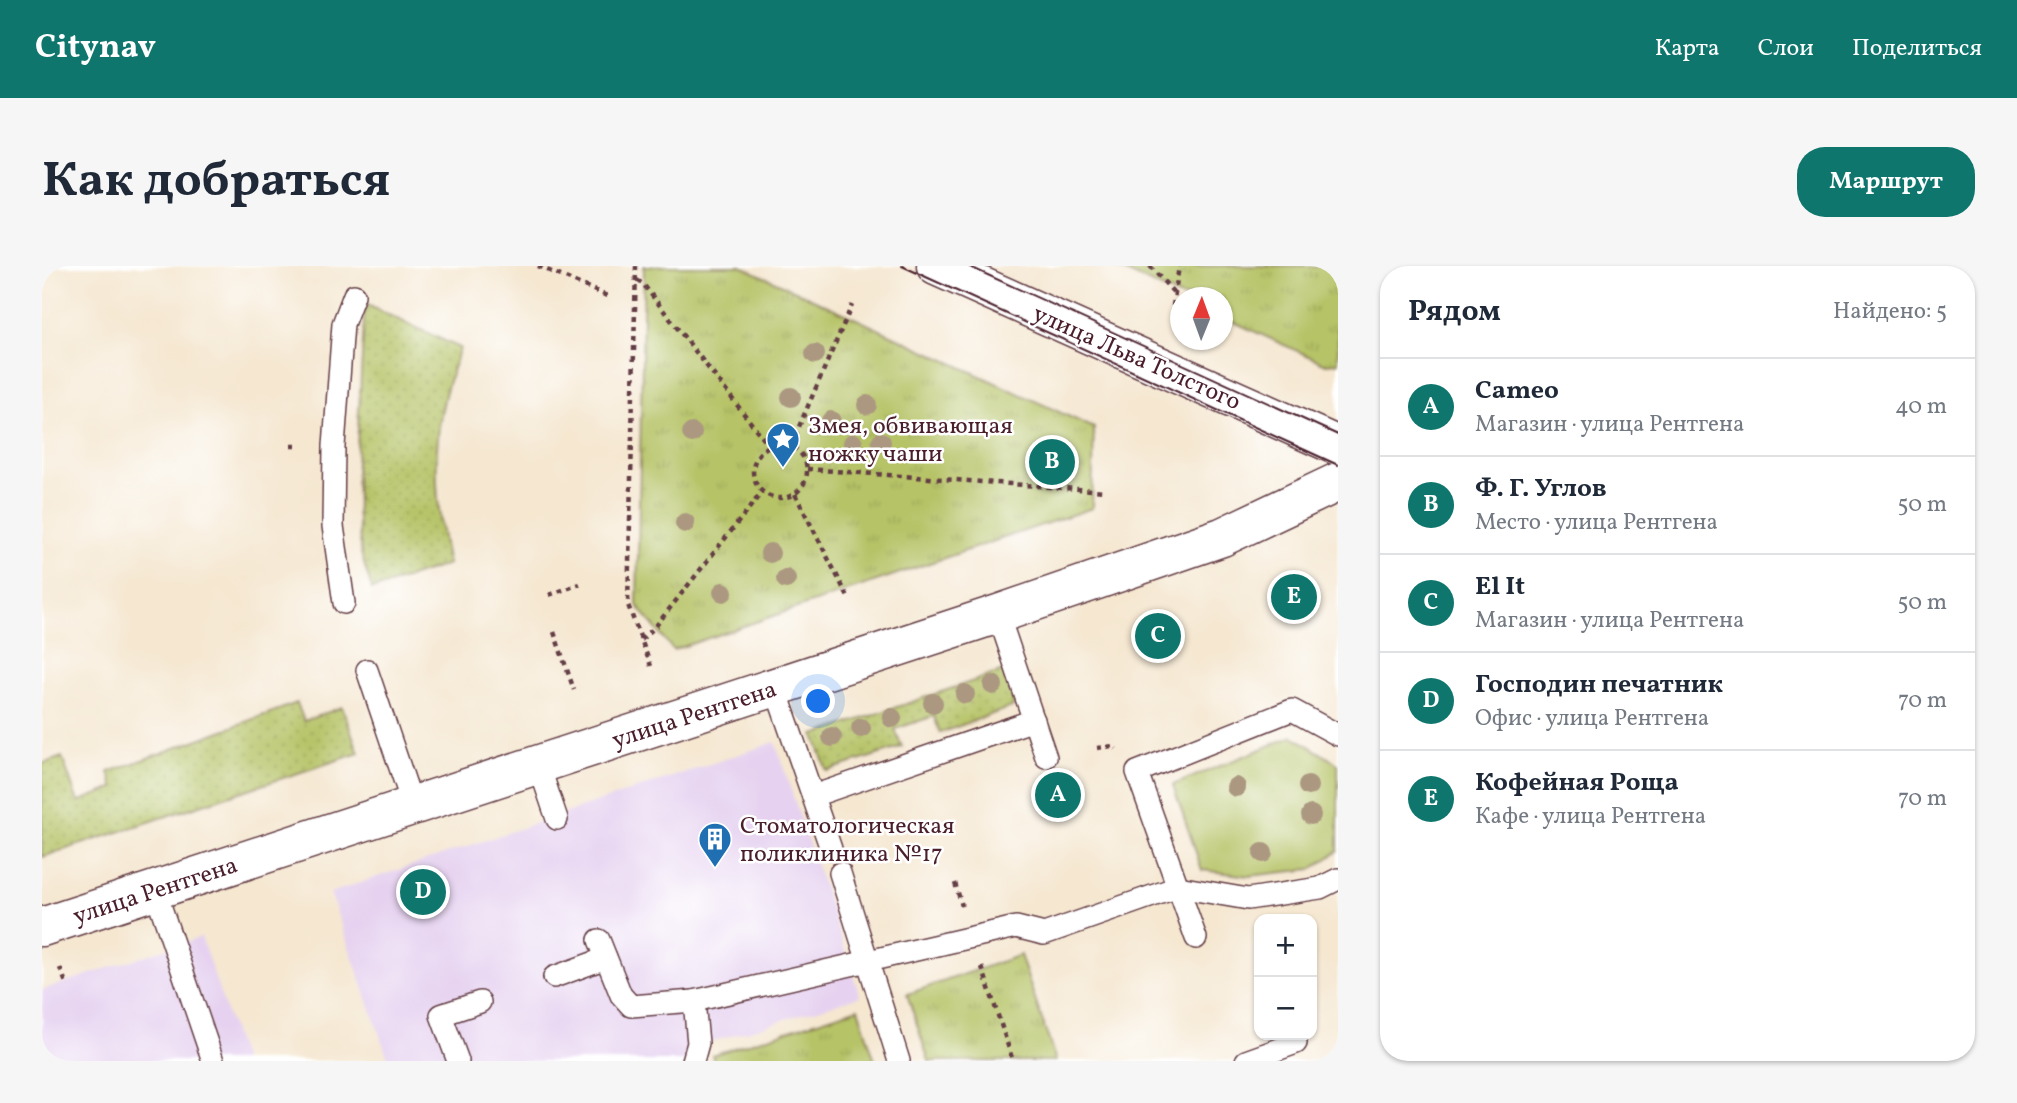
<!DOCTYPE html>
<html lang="ru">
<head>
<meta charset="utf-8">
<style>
  :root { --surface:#fff; --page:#f6f6f7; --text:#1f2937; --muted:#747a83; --line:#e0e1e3; --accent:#0f766e }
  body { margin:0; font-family:Vollkorn,serif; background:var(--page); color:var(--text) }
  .controls { position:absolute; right:21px; bottom:21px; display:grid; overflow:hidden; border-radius:14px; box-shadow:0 2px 5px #0004 }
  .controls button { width:63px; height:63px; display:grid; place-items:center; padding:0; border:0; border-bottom:2px solid var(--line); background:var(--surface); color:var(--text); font:35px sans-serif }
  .compass { position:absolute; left:1128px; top:21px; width:63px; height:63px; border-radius:50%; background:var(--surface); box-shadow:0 2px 5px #0004; rotate:1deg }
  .you { position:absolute; left:777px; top:436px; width:24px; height:24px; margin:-18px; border:5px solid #fff; border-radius:50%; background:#1a73e8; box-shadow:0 0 0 10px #1a73e833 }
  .badge { display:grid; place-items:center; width:46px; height:46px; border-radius:50%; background:var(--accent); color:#fff; font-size:23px; font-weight:700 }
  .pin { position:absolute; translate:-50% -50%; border:4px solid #fff; box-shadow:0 2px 7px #0006 }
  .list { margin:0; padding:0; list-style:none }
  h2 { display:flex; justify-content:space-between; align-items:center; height:91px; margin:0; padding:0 28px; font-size:30px }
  h2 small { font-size:23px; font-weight:400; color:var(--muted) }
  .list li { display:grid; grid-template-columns:46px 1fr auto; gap:21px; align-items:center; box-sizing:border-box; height:98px; padding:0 28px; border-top:2px solid var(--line) }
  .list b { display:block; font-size:26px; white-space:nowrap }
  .list p { margin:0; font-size:23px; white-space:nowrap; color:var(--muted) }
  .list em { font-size:23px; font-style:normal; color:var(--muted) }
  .map { position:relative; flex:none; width:1296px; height:795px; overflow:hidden; border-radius:28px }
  header { display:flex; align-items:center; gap:42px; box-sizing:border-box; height:98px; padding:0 35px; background:var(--accent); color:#fff }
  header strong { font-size:33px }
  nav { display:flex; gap:38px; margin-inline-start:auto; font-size:24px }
  .intro { display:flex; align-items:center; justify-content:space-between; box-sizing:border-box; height:168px; padding:0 42px }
  h1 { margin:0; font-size:49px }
  .button { padding:18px 32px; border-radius:28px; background:var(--accent); color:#fff; font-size:24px; font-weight:700 }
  main { display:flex; gap:42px; padding:0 42px }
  aside { flex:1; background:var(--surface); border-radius:28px; box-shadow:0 2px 5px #0004 }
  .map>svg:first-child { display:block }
  .built { fill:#e6d2f0 }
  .grass { fill:url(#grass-dots); stroke:#807148; stroke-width:2 }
  .park { fill:url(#park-tufts); stroke:#807148; stroke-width:2 }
  .garden { fill:#b6c366; stroke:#807148; stroke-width:2 }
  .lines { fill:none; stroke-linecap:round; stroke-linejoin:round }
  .service-casing { stroke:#643d44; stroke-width:24 }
  .minor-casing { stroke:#643d44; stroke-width:41 }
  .tertiary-casing { stroke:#643d44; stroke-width:41 }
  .path { stroke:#643d44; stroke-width:4.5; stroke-dasharray:5 5; stroke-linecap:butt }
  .service { stroke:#fff; stroke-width:21 }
  .minor { stroke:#fff; stroke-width:38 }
  .tertiary { stroke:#fff; stroke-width:38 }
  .tram { stroke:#4a1f2b; stroke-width:2 }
  .tree { fill:#ac9881 }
  .labels { text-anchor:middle; stroke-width:5; stroke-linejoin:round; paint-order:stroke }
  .street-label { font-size:24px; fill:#4a1f2b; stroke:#fff }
  .poi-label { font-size:24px; fill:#4a1f2b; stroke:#fff; text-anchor:start }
</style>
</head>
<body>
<header>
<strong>Citynav</strong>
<nav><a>Карта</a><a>Слои</a><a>Поделиться</a></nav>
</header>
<div class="intro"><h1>Как добраться</h1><a class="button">Маршрут</a></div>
<main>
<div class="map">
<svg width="1296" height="795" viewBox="0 0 1296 795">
  <defs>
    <pattern id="grass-dots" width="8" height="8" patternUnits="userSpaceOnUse" patternTransform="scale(1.75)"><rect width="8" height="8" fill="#b6c366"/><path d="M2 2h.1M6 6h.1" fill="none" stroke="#9ea759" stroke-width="1.8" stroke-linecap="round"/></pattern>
    <pattern id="park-tufts" width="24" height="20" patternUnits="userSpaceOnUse" patternTransform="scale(1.75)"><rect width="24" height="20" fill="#b6c366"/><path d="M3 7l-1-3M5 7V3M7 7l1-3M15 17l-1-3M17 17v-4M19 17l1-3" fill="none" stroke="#9ea759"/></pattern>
  </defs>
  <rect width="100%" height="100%" fill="#fff"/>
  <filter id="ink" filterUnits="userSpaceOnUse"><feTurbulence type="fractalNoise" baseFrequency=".0143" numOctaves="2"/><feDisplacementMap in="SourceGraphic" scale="14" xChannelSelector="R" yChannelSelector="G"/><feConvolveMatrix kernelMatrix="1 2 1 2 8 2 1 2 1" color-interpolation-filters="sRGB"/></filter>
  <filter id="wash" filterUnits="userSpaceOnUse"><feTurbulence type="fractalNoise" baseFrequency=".00686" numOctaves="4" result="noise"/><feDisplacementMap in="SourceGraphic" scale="28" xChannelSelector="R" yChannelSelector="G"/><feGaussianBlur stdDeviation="1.57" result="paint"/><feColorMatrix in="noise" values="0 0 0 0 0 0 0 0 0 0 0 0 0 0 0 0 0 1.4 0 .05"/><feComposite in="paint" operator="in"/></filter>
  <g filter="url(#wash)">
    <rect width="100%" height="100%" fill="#f5e7d0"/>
    <!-- built -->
    <g class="built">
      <path d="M733,476L818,730L650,782L654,795H347L288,627Z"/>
      <path d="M159,671L201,795H0V724Z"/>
    </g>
    <!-- grass -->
    <g class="grass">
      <path d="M323,38L418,82C413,97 407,113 403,129C389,184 394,243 406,298L330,324L319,287L315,243L314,198Z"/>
      <path d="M961,405L973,440L898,467L892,450L853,463L860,481L785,505L772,469Z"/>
      <path d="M255,437L262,455L300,441L317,487L0,591V498L20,491L36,536L72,522L67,506Z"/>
    </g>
    <!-- park -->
    <g class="park">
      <path d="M602,0H699L1052,162L1050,242L631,384L595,339Z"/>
      <path d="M1071,0H1296V97L1284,98L1181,51V32L1139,31Z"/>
      <path d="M978,689L1014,795H887L865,728Z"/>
      <path d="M816,742L833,795H672L670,789Z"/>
    </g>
    <!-- garden -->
    <path class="garden" d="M1251,470L1296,498V585L1270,603L1207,610L1160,604L1131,519Z"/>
  </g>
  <g filter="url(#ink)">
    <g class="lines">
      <defs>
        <g id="service">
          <path d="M302,337L291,260L292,180L301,58L312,29"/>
          <path d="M956,348L1004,491"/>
          <path d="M325,404L371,540"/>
          <path d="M733,421L789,583"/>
          <path d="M497,500L515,553"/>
          <path d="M771,530L992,454"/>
          <path d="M798,607L857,795"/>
          <path d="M113,624L171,795"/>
          <path d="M1154,672L1095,506L1250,444L1296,469"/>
          <path d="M557,674L579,729L589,740L652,735"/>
          <path d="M512,711L564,692"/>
          <path d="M416,795L399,749L438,736"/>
          <path d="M651,795L656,777L652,735L974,661L1002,668L1136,621L1206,633L1278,622L1296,613"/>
          <path d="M1204,795L1254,777"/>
        </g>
        <path id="minor" d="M0,661L956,348L1180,271L1296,216"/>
        <path id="tertiary" d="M894,0L1296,180"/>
      </defs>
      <!-- service casing -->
      <use href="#service" class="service-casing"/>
      <!-- minor casing -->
      <use href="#minor" class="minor-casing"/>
      <!-- tertiary casing -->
      <use href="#tertiary" class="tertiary-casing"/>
      <!-- path -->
      <g class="path">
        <path d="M496,0L565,30"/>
        <path d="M594,0L586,339L609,400"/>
        <path d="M1108,0L1133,28"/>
        <path d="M595,14L601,18L727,180"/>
        <path d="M1131,40L1137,0"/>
        <circle cx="738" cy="205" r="27"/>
        <path d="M749,179L810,39"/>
        <path d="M249,180H259"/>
        <path d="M765,203L1063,225"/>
        <path d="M753,228L807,333"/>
        <path d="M507,329L538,318"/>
        <path d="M512,366L532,424"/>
        <path d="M599,374L613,361L720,226"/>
        <path d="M1055,482L1071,480L1074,483"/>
        <path d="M913,617L920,640"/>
        <path d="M940,701L971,795"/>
        <path d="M18,702L24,717"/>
      </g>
      <!-- service -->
      <use href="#service" class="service"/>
      <!-- minor -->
      <use href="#minor" class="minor"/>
      <!-- tertiary -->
      <use href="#tertiary" class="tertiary"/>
      <!-- tram -->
      <g class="tram">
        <path d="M860,0L1296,199"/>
        <path d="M926,0L1296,169"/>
      </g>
    </g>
    <!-- trees -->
    <g class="tree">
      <circle cx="773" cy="88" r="10"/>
      <circle cx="749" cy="131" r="10"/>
      <circle cx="825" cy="139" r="10"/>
      <circle cx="789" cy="155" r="10"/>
      <circle cx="650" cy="167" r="10"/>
      <circle cx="839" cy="176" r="10"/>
      <circle cx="811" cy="177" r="10"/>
      <circle cx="643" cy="257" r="10"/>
      <circle cx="728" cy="287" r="10"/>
      <circle cx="744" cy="313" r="10"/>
      <circle cx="681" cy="326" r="10"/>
      <circle cx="951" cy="419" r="10"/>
      <circle cx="923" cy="428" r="10"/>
      <circle cx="891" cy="437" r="10"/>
      <circle cx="850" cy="452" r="10"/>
      <circle cx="819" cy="462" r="10"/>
      <circle cx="790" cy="471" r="10"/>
      <circle cx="1266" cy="520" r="10"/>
      <circle cx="1194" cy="521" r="10"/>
      <circle cx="1269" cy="549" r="10"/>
      <circle cx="1221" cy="587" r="10"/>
    </g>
  </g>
  <!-- icons -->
  <defs>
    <symbol id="sight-pin" viewBox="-11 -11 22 30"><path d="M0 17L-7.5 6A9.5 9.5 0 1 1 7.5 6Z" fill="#1f6fb2" stroke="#fff"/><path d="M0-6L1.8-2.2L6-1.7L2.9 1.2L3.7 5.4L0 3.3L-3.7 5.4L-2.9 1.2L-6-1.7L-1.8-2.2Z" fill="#fff"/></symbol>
    <symbol id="building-pin" viewBox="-11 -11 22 30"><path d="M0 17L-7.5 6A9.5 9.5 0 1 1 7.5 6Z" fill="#1f6fb2" stroke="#fff"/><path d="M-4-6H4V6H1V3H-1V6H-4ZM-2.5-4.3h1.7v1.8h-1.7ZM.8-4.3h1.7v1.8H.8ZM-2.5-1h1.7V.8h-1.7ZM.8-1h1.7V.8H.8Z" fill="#fff"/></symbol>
  </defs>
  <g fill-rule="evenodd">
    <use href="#sight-pin" x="722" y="154" width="38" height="52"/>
    <use href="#building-pin" x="654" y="554" width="38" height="52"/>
  </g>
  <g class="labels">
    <!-- street labels -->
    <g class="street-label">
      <text transform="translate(1095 91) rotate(24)" y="8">улица Льва Толстого</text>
      <text transform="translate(652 448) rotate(-18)" y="8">улица Рентгена</text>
      <text transform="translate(113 624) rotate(-18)" y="8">улица Рентгена</text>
    </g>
    <!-- poi labels -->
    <g class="poi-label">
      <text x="766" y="167">Змея, обвивающая<tspan x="766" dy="28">ножку чаши</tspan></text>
      <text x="698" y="567">Стоматологическая<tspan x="698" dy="28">поликлиника №17</tspan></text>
    </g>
  </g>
</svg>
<div class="controls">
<button>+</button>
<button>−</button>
</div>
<svg class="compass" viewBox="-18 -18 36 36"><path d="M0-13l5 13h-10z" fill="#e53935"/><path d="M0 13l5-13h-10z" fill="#747a83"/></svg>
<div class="you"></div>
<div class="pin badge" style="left:1016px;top:529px">A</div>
<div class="pin badge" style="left:1010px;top:196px">B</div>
<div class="pin badge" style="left:1116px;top:370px">C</div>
<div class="pin badge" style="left:381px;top:626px">D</div>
<div class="pin badge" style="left:1252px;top:331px">E</div>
</div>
<aside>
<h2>Рядом<small>Найдено: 5</small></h2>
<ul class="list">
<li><span class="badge">A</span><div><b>Cameo</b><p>Магазин · улица Рентгена</p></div><em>40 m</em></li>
<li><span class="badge">B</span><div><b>Ф. Г. Углов</b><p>Место · улица Рентгена</p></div><em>50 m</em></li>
<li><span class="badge">C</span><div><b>El It</b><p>Магазин · улица Рентгена</p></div><em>50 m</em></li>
<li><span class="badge">D</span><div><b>Господин печатник</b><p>Офис · улица Рентгена</p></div><em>70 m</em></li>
<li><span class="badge">E</span><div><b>Кофейная Роща</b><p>Кафе · улица Рентгена</p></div><em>70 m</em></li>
</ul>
</aside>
</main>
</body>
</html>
